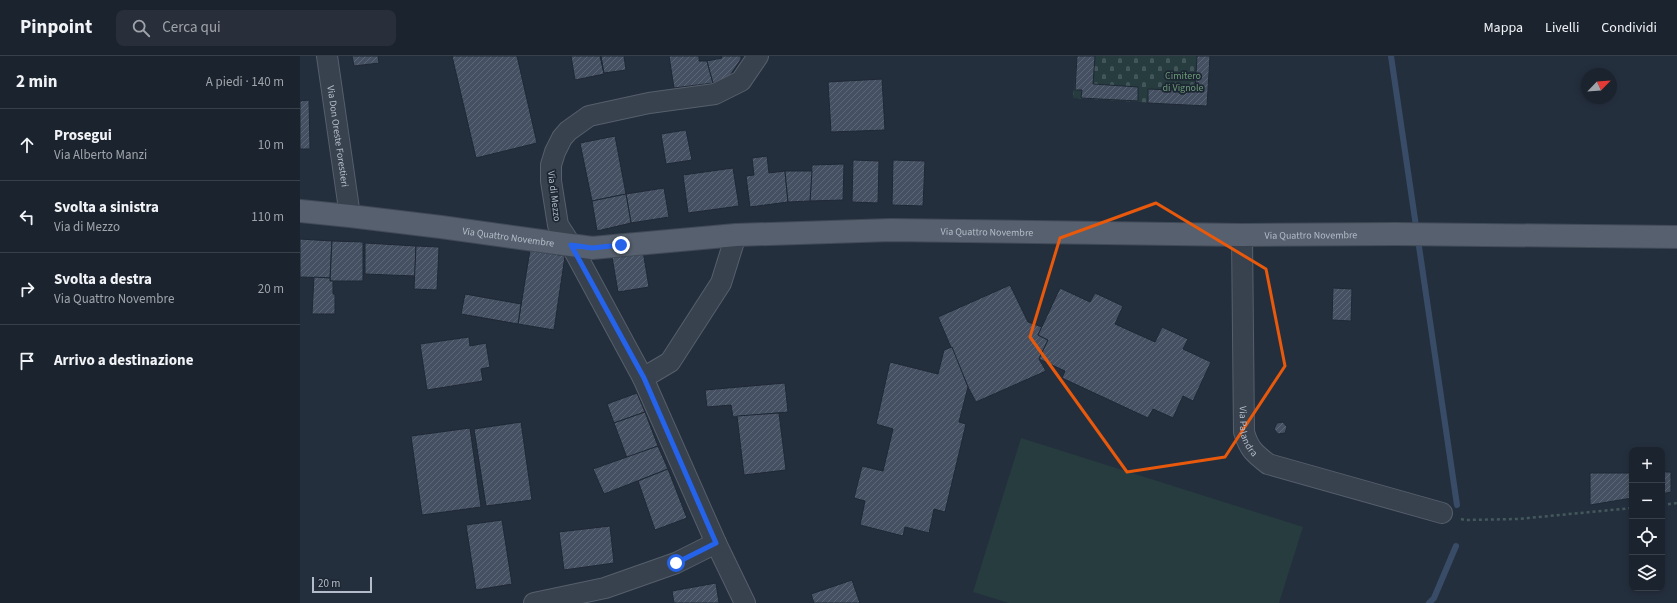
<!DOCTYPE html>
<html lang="it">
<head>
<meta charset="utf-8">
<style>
  :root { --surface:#1b232e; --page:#282f3a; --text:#f1f3f6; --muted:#a0a4aa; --line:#39404a }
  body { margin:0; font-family:"Source Sans 3",sans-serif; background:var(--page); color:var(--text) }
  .controls { position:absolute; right:12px; bottom:12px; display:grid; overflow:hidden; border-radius:8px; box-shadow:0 2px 6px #0003 }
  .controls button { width:36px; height:36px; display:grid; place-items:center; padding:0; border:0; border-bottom:1px solid var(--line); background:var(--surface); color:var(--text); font:20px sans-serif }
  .compass { position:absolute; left:1281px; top:12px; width:36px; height:36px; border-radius:50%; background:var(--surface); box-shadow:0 2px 6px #0003; rotate:65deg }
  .scale { position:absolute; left:12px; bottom:10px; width:60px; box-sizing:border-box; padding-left:4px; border:2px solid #b4bcc9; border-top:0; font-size:11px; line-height:14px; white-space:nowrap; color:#b4bcc9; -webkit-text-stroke:3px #1d2633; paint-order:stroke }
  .stop { position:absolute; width:12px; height:12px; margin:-9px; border:3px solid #2563eb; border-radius:50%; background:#fff }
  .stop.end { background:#2563eb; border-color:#fff; box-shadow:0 1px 4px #0008 }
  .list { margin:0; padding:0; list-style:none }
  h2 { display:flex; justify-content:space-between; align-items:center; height:52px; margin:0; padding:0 16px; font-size:17px }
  h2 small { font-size:13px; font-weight:400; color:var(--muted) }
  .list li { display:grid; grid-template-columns:26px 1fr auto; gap:12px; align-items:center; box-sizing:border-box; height:72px; padding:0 16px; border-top:1px solid var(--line) }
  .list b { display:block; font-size:15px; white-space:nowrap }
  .list p { margin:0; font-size:13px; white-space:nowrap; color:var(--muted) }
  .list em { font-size:13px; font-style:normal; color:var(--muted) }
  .icon { flex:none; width:22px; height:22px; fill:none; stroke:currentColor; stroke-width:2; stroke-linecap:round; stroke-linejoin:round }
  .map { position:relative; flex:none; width:1377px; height:547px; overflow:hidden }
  header { display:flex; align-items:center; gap:24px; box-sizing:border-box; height:56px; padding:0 20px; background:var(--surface); border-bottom:1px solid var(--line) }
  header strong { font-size:19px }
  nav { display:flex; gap:22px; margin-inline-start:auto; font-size:14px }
  .search { width:280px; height:36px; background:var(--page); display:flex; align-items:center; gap:10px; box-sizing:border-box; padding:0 14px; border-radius:8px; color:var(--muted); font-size:15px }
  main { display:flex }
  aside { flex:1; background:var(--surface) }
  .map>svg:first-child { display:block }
  .cemetery { fill:url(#cemetery-stones) }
  .pitch { fill:#263c3f }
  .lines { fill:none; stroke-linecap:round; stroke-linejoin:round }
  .stream { stroke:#394c67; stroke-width:6 }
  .building { fill:url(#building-hatch); stroke:#1f2835 }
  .minor-casing { stroke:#565f6c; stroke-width:22 }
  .major-casing { stroke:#414a57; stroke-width:24 }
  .path { stroke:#44595c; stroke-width:2.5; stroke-dasharray:3 3; stroke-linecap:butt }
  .minor { stroke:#38414e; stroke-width:20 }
  .major { stroke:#56606e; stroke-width:22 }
  .route { stroke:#2563eb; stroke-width:5 }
  .marked { fill:none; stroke:#e8590c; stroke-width:3; stroke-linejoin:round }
  .labels { text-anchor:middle; stroke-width:3.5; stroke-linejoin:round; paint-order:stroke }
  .park-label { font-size:10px; fill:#6b9a76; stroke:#1d2633 }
  .street-label { font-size:10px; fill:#b4bcc9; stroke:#1d2633 }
</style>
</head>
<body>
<header>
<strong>Pinpoint</strong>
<div class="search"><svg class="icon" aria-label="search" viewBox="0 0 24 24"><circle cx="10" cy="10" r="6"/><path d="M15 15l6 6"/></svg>Cerca qui</div>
<nav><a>Mappa</a><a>Livelli</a><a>Condividi</a></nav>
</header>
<main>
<aside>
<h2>2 min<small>A piedi · 140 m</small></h2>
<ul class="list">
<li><svg class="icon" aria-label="ahead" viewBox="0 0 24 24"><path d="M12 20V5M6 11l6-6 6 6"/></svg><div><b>Prosegui</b><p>Via Alberto Manzi</p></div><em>10 m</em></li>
<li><svg class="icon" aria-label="left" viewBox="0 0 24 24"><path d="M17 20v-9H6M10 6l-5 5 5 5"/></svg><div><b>Svolta a sinistra</b><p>Via di Mezzo</p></div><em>110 m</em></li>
<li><svg class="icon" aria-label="right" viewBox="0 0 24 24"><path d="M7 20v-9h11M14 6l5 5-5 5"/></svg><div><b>Svolta a destra</b><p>Via Quattro Novembre</p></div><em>20 m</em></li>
<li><svg class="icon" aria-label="arrive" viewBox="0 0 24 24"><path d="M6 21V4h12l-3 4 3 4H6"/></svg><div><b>Arrivo a destinazione</b></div></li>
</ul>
</aside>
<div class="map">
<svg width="1377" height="547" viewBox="0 0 1377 547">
  <defs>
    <pattern id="cemetery-stones" width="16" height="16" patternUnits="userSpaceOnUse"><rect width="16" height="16" fill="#263c3f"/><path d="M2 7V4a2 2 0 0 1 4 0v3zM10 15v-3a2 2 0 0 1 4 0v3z" fill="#435659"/></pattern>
    <pattern id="building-hatch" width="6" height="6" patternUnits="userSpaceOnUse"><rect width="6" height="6" fill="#455162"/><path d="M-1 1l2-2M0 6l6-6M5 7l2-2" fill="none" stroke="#5d6877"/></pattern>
  </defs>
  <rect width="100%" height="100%" fill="#242f3e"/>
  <!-- cemetery -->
  <path class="cemetery" d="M777,0H910L907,50L773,42Z"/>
  <!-- pitch -->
  <path class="pitch" d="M721,382L1003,471L979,547H709L673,536Z"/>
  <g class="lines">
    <!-- stream -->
    <g class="stream">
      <path d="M1091,0L1157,449"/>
      <path d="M1129,547L1134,542L1156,490"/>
    </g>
  </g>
  <!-- building -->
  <g class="building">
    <path d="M52,0H78L79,7L54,10Z"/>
    <path d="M152,0H217L237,87L176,102Z"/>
    <path d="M271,0H300L304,18L275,24Z"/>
    <path d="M301,0H324L326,14L304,17Z"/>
    <path d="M369,0H399V5H407L413,27L374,32Z"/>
    <path d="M421,0H441V3L427,24L413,27L407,5L422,2Z"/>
    <path d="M777,0H795L793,28L838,31V45L781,42L782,34H775Z"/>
    <path d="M897,0H910L907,50L848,47V33L895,35Z"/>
    <path d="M582,23L585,74L531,76L528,26Z"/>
    <path d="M9,44L10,93H0V45Z"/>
    <path d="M386,74L392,104L366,108L361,78Z"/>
    <path d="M315,80L326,138L292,145L280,87Z"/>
    <path d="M467,100L469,117L485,115L488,146L450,151L446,120L454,119L452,102Z"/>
    <path d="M553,104L579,105L578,147L552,146Z"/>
    <path d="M593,104L625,105L623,150L592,149Z"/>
    <path d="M544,108L543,144L510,145L512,109Z"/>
    <path d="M433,112L439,150L388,157L383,119Z"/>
    <path d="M485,115H512L510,145L488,146Z"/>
    <path d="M364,132L369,161L331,167L326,138Z"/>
    <path d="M326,138L331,167L297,175L292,145Z"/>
    <path d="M0,183L32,185L30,222L0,221Z"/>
    <path d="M32,185L63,186V225H30Z"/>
    <path d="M65,187L116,190L115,220L65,218Z"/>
    <path d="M116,190L139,191L137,234L114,233Z"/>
    <path d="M230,194L265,200L254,274L218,268Z"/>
    <path d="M343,195L349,231L318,236L312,201Z"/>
    <path d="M14,221L30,222V225H33V238H35V258H12Z"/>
    <path d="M710,229L728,266L742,271L738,279L748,284L739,303L746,315L676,346L668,331L638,261Z"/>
    <path d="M760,232L790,246L795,237L823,250L815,268L855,286L862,271L888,283L883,293L911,306L893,345L883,340L873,362L853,353L848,362L762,322L765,315L739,303L748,284L738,279Z"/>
    <path d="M1033,232L1052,233L1051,265L1032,264Z"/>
    <path d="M165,238L221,248L218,268L161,258Z"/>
    <path d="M169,281L170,290L186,287L190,311L181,313L183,325L127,334L120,288Z"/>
    <path d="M652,291L668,331L659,366L666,368L645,456L634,453L629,477L605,471L603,480L560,469L565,445L554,442L562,410L583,415L593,373L576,368L590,306L638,318L644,294Z"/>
    <path d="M485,327L488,356L433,361L431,349L407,351L405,334Z"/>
    <path d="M337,337L345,356L314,367L307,348Z"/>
    <path d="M345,356L358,390L327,402L314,367Z"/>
    <path d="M479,357L486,414L444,419L437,360Z"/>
    <path d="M221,366L232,444L186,450L174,373Z"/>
    <path d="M983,366L987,371L985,377L978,378L974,373L977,367Z"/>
    <path d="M170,372L181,451L122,459L111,380Z"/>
    <path d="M358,390L368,413L304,438L293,413Z"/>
    <path d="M368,413L387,462L355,474L338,425Z"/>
    <path d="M1362,416H1371V436L1362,438Z"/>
    <path d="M1290,417H1332V442L1290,449Z"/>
    <path d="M202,464L212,528L176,534L166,469Z"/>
    <path d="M310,470L314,507L264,514L259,476Z"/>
    <path d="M552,524L560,547H514L511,538Z"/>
    <path d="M416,527L419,547H374L372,535Z"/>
  </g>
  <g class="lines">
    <defs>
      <g id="minor">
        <path id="s1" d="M27,0L50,160"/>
        <path id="s2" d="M942,179L944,376C949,393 954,397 968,408L1142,457"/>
        <path d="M343,322L370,306L421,227L436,179"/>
        <path d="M234,547L305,532L376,507L416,487"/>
        <path d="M445,547L416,487L343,322L271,189L258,169L251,125V109L255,96L262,82L268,75L289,60L349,47L415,38L441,25L458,0"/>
      </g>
      <g id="major">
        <path id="s3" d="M0,155L50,160L141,171L292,192L436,179L591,174L942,179L1096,178L1377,181"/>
      </g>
    </defs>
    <!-- minor casing -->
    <use href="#minor" class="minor-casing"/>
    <!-- major casing -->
    <use href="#major" class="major-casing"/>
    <!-- path -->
    <g class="path">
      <path d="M1362,449L1377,447"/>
      <path d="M1161,463L1165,464L1218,463L1332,452"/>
    </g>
    <!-- minor -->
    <use href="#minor" class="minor"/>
    <!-- major -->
    <use href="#major" class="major"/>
  </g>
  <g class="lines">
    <!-- route -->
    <path class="route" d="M321,189L292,192L271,189L344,322L416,487L376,507"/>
  </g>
  <!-- marked area -->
  <path class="marked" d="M856,147L966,213L985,310L925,401L827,416L730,281L760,182Z"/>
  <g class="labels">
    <!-- park labels -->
    <g class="park-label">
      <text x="883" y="23">Cimitero<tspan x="883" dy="12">di Vignole</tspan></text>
    </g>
    <!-- street labels -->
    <g class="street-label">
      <text dy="4" stroke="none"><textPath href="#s1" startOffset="81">Via Don Oreste Forestieri</textPath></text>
      <text transform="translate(255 140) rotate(83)" y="4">Via di Mezzo</text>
      <text dy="4" stroke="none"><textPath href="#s3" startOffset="690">Via Quattro Novembre</textPath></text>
      <text dy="4" stroke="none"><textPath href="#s3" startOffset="1014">Via Quattro Novembre</textPath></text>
      <text dy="4" stroke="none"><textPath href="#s3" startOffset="210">Via Quattro Novembre</textPath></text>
      <text dy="4" stroke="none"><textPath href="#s2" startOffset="197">Via Palandra</textPath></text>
    </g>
  </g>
</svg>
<div class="controls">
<button>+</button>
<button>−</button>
<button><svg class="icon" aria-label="locate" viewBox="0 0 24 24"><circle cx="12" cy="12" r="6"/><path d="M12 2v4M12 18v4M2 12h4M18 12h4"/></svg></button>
<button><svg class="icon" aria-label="layers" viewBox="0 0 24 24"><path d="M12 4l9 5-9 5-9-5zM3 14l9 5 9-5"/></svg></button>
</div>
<svg class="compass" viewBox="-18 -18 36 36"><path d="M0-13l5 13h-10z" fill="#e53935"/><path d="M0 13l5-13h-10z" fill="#a0a4aa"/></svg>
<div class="scale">20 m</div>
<div class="stop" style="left:376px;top:507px"></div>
<div class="stop end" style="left:321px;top:189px"></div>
</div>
</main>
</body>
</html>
